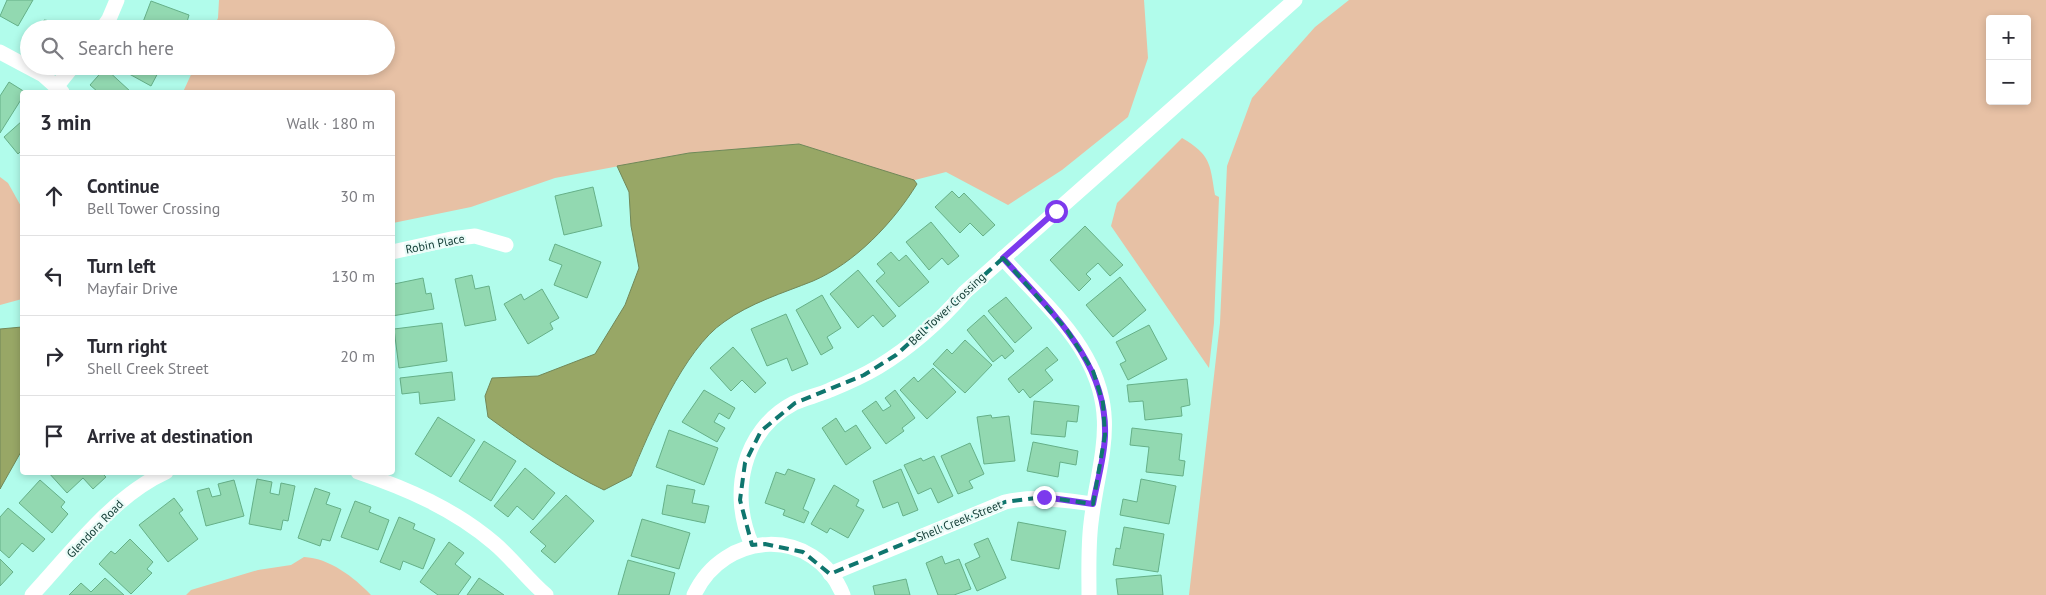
<!DOCTYPE html>
<html lang="en">
<head>
<meta charset="utf-8">
<style>
  :root { --surface:#fff; --page:#f2f2f3; --text:#2b2b33; --muted:#7c7c81; --line:#e1e1e2 }
  body { margin:0; font-family:"PT Sans",sans-serif; background:var(--page); color:var(--text) }
  .controls { position:absolute; right:15px; top:15px; display:grid; overflow:hidden; border-radius:5px; box-shadow:0 2px 8px #0003 }
  .controls button { width:45px; height:45px; display:grid; place-items:center; padding:0; border:0; border-bottom:1px solid var(--line); background:var(--surface); color:var(--text); font:25px sans-serif }
  .stop { position:absolute; width:15px; height:15px; margin:-11px; border:4px solid #7c3aed; border-radius:50%; background:#fff }
  .stop.end { background:#7c3aed; border-color:#fff; box-shadow:0 1px 5px #0008 }
  .list { margin:0; padding:0; list-style:none }
  h2 { display:flex; justify-content:space-between; align-items:center; height:65px; margin:0; padding:0 20px; font-size:21px }
  h2 small { font-size:16px; font-weight:400; color:var(--muted) }
  .list li { display:grid; grid-template-columns:32px 1fr auto; gap:15px; align-items:center; box-sizing:border-box; height:80px; padding:0 20px; border-top:1px solid var(--line) }
  .list b { display:block; font-size:19px; white-space:nowrap }
  .list p { margin:0; font-size:16px; white-space:nowrap; color:var(--muted) }
  .list em { font-size:16px; font-style:normal; color:var(--muted) }
  .icon { flex:none; width:28px; height:28px; fill:none; stroke:currentColor; stroke-width:2; stroke-linecap:round; stroke-linejoin:round }
  .map { position:relative; flex:none; width:2046px; height:595px; overflow:hidden }
  .search { position:absolute; background:var(--surface); box-shadow:0 2px 8px #0003; left:20px; top:20px; width:375px; height:55px; display:flex; align-items:center; gap:12px; box-sizing:border-box; padding:0 18px; border-radius:28px; color:var(--muted); font-size:19px }
  .panel { position:absolute; background:var(--surface); box-shadow:0 2px 8px #0003; left:20px; top:90px; width:375px; height:385px; border-radius:5px }
  .map>svg:first-child { display:block }
  .green { fill:#e7c1a5; fill-rule:evenodd }
  .water { fill:#98a766; stroke:#718858 }
  .building { fill:#92d9b1; stroke:#65b088 }
  .lines { fill:none; stroke-linecap:round; stroke-linejoin:round }
  .street { stroke:#fff; stroke-width:15 }
  .route { stroke:#7c3aed; stroke-width:6 }
  .marked { fill:none; stroke:#0f766e; stroke-width:4; stroke-dasharray:10 6; stroke-linejoin:round }
  .labels { text-anchor:middle; stroke-width:4.5; stroke-linejoin:round; paint-order:stroke }
  .street-label { font-size:12px; fill:#174039; stroke:#eafcf8 }
</style>
</head>
<body>
<div class="map">
<svg width="2046" height="595" viewBox="0 0 2046 595">
  <rect width="100%" height="100%" fill="#b1fceb"/>
  <!-- green -->
  <g class="green">
    <path d="M219,0H1144L1148,58L1128,117L1062,170L1008,205L946,172L911,181L799,144L689,153L555,178L471,207L393,223L392,92H183L195,66H386V29H213L218,18Z"/>
    <path d="M1349,0H2046V595H1189L1220,323L1227,166L1252,98L1315,27ZM1990,19H2027V101H1990Z"/>
    <path d="M1182,138C1211,155 1210,164 1215,195L1219,197L1214,323L1209,368L1111,226L1117,203Z"/>
    <path d="M0,177L8,183L22,208V299L0,305Z"/>
    <path d="M304,557C329,558 354,577 371,595H186L191,590L258,570L291,565Z"/>
  </g>
  <!-- water -->
  <g class="water">
    <path d="M799,144L914,180L917,184C893,223 855,263 813,281C783,293 750,303 724,322C684,349 649,432 631,476L604,490C562,470 525,444 488,417L485,396L492,378L538,376L595,354L625,305L639,268L631,226L629,192L617,166L689,153Z"/>
    <path d="M22,327V450L0,489V329Z"/>
  </g>
  <!-- building -->
  <g class="building">
    <path d="M7,0H33L18,26L0,16Z"/>
    <path d="M151,1L189,15L185,29H162L143,22Z"/>
    <path d="M44,20L66,23L65,29H43Z"/>
    <path d="M125,66H155L160,69L151,86L122,70Z"/>
    <path d="M105,68L131,92H98L90,85Z"/>
    <path d="M9,82L25,92H22V98L0,133V96Z"/>
    <path d="M22,121V150L18,154L4,137Z"/>
    <path d="M593,187L602,226L564,235L555,196Z"/>
    <path d="M952,191L959,198L964,193L995,225L983,236L970,223L960,233L935,207Z"/>
    <path d="M931,222L959,256L948,265L942,258L929,270L906,242Z"/>
    <path d="M1085,226L1123,265L1110,276L1098,263L1086,274L1091,279L1079,291L1050,260Z"/>
    <path d="M555,244L601,262L587,298L554,285L562,265L549,260Z"/>
    <path d="M891,252L899,261L906,255L929,282L899,307L876,281L885,273L877,264Z"/>
    <path d="M858,270L896,316L883,327L873,315L858,328L830,294Z"/>
    <path d="M472,275L475,289L489,286L496,320L465,326L455,279Z"/>
    <path d="M1120,277L1146,310L1113,337L1086,305Z"/>
    <path d="M423,278L426,294L431,293L434,309L392,316L394,284Z"/>
    <path d="M542,289L559,318L550,323L553,329L528,344L504,304L521,294L524,300Z"/>
    <path d="M822,295L841,328L827,337L833,348L821,355L796,310Z"/>
    <path d="M1006,297L1032,328L1015,343L988,311Z"/>
    <path d="M786,314L808,364L792,371L787,358L767,366L751,329Z"/>
    <path d="M984,315L1014,351L1005,359L1002,355L993,362L967,330Z"/>
    <path d="M442,323L447,361L399,368L394,329Z"/>
    <path d="M1149,325L1167,359L1128,380L1120,364L1126,361L1116,342Z"/>
    <path d="M965,340L992,365L965,393L933,364L947,349L952,354Z"/>
    <path d="M733,347L766,383L755,393L742,380L731,391L710,368Z"/>
    <path d="M1047,347L1058,360L1045,370L1053,380L1030,398L1023,389L1019,393L1008,379Z"/>
    <path d="M933,368L956,392L927,419L900,390L914,377L918,382Z"/>
    <path d="M452,372L455,400L420,404L419,392L402,394L400,378Z"/>
    <path d="M1187,379L1190,405L1181,407L1182,416L1145,420L1143,401L1129,402L1127,385Z"/>
    <path d="M704,390L735,408L729,419L719,413L714,422L725,428L717,442L682,422Z"/>
    <path d="M895,390L915,418L902,428L904,431L886,444L862,411L876,401L883,411L891,406L885,398Z"/>
    <path d="M1034,401L1079,406L1077,422L1067,421L1065,437L1031,434Z"/>
    <path d="M991,415L992,418L1009,416L1015,461L984,464L977,417Z"/>
    <path d="M438,417L475,440L451,477L415,454Z"/>
    <path d="M836,418L845,432L856,425L871,448L846,465L822,428Z"/>
    <path d="M1132,428L1182,434L1179,460L1185,461L1183,476L1146,472L1149,447L1130,445Z"/>
    <path d="M669,430L718,448L704,485L656,467Z"/>
    <path d="M484,441L516,461L491,501L459,481Z"/>
    <path d="M1033,442L1078,451L1076,465L1060,462L1058,477L1027,471Z"/>
    <path d="M970,443L984,474L969,481L973,488L958,494L941,456Z"/>
    <path d="M934,456L953,496L938,503L931,488L918,494L904,465L921,458L923,461Z"/>
    <path d="M525,468L555,493L533,520L517,506L508,517L494,506Z"/>
    <path d="M788,469L815,479L803,509L809,512L804,523L783,515L785,510L765,503L776,472L785,475Z"/>
    <path d="M901,469L918,510L903,516L898,502L883,508L873,481Z"/>
    <path d="M48,472H101L106,477L93,489L83,478L67,493Z"/>
    <path d="M257,479L272,482L270,493L279,495L281,483L295,486L288,521L283,520L281,530L249,524Z"/>
    <path d="M1141,479L1176,486L1169,524L1120,515L1123,499L1137,502Z"/>
    <path d="M40,480L65,502L61,507L68,514L52,533L19,503Z"/>
    <path d="M234,480L244,516L206,526L197,491L209,488L212,497L221,495L218,484Z"/>
    <path d="M667,485L695,490L692,503L709,506L705,523L662,514Z"/>
    <path d="M834,485L859,500L856,506L864,510L848,538L830,528L827,533L811,524Z"/>
    <path d="M315,488L330,493L326,504L341,509L330,541L322,539L320,546L298,538Z"/>
    <path d="M566,495L594,521L555,563L541,551L546,546L530,532Z"/>
    <path d="M174,498L183,510L179,513L198,539L168,562L139,525Z"/>
    <path d="M355,501L371,507L369,512L389,520L378,550L341,537Z"/>
    <path d="M8,508L45,539L33,552L22,543L9,558L0,550V517Z"/>
    <path d="M399,517L415,524L413,529L435,539L423,569L403,561L400,570L380,562Z"/>
    <path d="M642,519L690,533L679,569L631,556Z"/>
    <path d="M1018,522L1066,531L1059,569L1011,560Z"/>
    <path d="M1124,527L1164,534L1158,572L1113,565L1116,548L1120,549Z"/>
    <path d="M988,538L1006,578L977,591L965,564L980,557L974,544Z"/>
    <path d="M130,539L153,562L147,569L152,573L131,594L99,564L111,551L115,554Z"/>
    <path d="M449,542L464,553L455,564L471,577L458,595H438L420,582Z"/>
    <path d="M942,556L945,564L959,559L971,589L954,595H938L926,563Z"/>
    <path d="M0,559L13,572L0,586Z"/>
    <path d="M628,560L675,573L669,595H618Z"/>
    <path d="M1161,575L1163,595H1118L1116,579Z"/>
    <path d="M105,578L124,595H69L81,583L91,592Z"/>
    <path d="M479,578L504,595H467Z"/>
    <path d="M906,579L910,595H875L873,586Z"/>
  </g>
  <g class="lines">
    <!-- street -->
    <g class="street">
      <path d="M102,29L109,19L117,0"/>
      <path d="M0,52L43,75L62,92"/>
      <path d="M56,87L73,66"/>
      <path d="M392,252L451,239L475,236L506,245"/>
      <path d="M1003,258C1030,289 1066,320 1086,357C1120,418 1098,461 1091,523C1088,547 1089,571 1089,595"/>
      <path d="M358,472C408,489 454,509 494,543C513,559 527,579 546,595"/>
      <path d="M752,545C729,495 742,430 794,403C805,398 819,395 830,390C847,383 863,376 878,367C911,347 940,321 965,292L1295,0"/>
      <path d="M830,574L1005,502C1035,495 1063,500 1093,504"/>
      <path d="M32,595C71,553 113,496 166,472"/>
      <path d="M694,595C724,530 815,525 843,595"/>
    </g>
  </g>
  <g class="lines">
    <!-- route -->
    <path class="route" d="M1044,497L1093,504C1097,482 1104,460 1105,436C1108,361 1049,310 1003,258L1056,211"/>
  </g>
  <!-- marked area -->
  <path class="marked" d="M1003,258L1067,330L1093,371L1103,403L1105,435L1093,504L1044,497L1005,502L830,574L803,552L765,544L752,545L740,500L745,463L761,431L795,403L864,375L896,355Z"/>
  <g class="labels">
    <!-- street labels -->
    <g class="street-label">
      <text transform="translate(435 244) rotate(-11)" y="4">Robin Place</text>
      <text transform="translate(947 309) rotate(-43)" y="4">Bell Tower Crossing</text>
      <text transform="translate(959 521) rotate(-22)" y="4">Shell Creek Street</text>
      <text transform="translate(95 529) rotate(-46)" y="4">Glendora Road</text>
    </g>
  </g>
</svg>
<div class="controls">
<button>+</button>
<button>−</button>
</div>
<div class="stop" style="left:1056px;top:211px"></div>
<div class="stop end" style="left:1044px;top:497px"></div>
<div class="search"><svg class="icon" aria-label="search" viewBox="0 0 24 24"><circle cx="10" cy="10" r="6"/><path d="M15 15l6 6"/></svg>Search here</div>
<section class="panel">
<h2>3 min<small>Walk · 180 m</small></h2>
<ul class="list">
<li><svg class="icon" aria-label="ahead" viewBox="0 0 24 24"><path d="M12 20V5M6 11l6-6 6 6"/></svg><div><b>Continue</b><p>Bell Tower Crossing</p></div><em>30 m</em></li>
<li><svg class="icon" aria-label="left" viewBox="0 0 24 24"><path d="M17 20v-9H6M10 6l-5 5 5 5"/></svg><div><b>Turn left</b><p>Mayfair Drive</p></div><em>130 m</em></li>
<li><svg class="icon" aria-label="right" viewBox="0 0 24 24"><path d="M7 20v-9h11M14 6l5 5-5 5"/></svg><div><b>Turn right</b><p>Shell Creek Street</p></div><em>20 m</em></li>
<li><svg class="icon" aria-label="arrive" viewBox="0 0 24 24"><path d="M6 21V4h12l-3 4 3 4H6"/></svg><div><b>Arrive at destination</b></div></li>
</ul>
</section>
</div>
</body>
</html>
